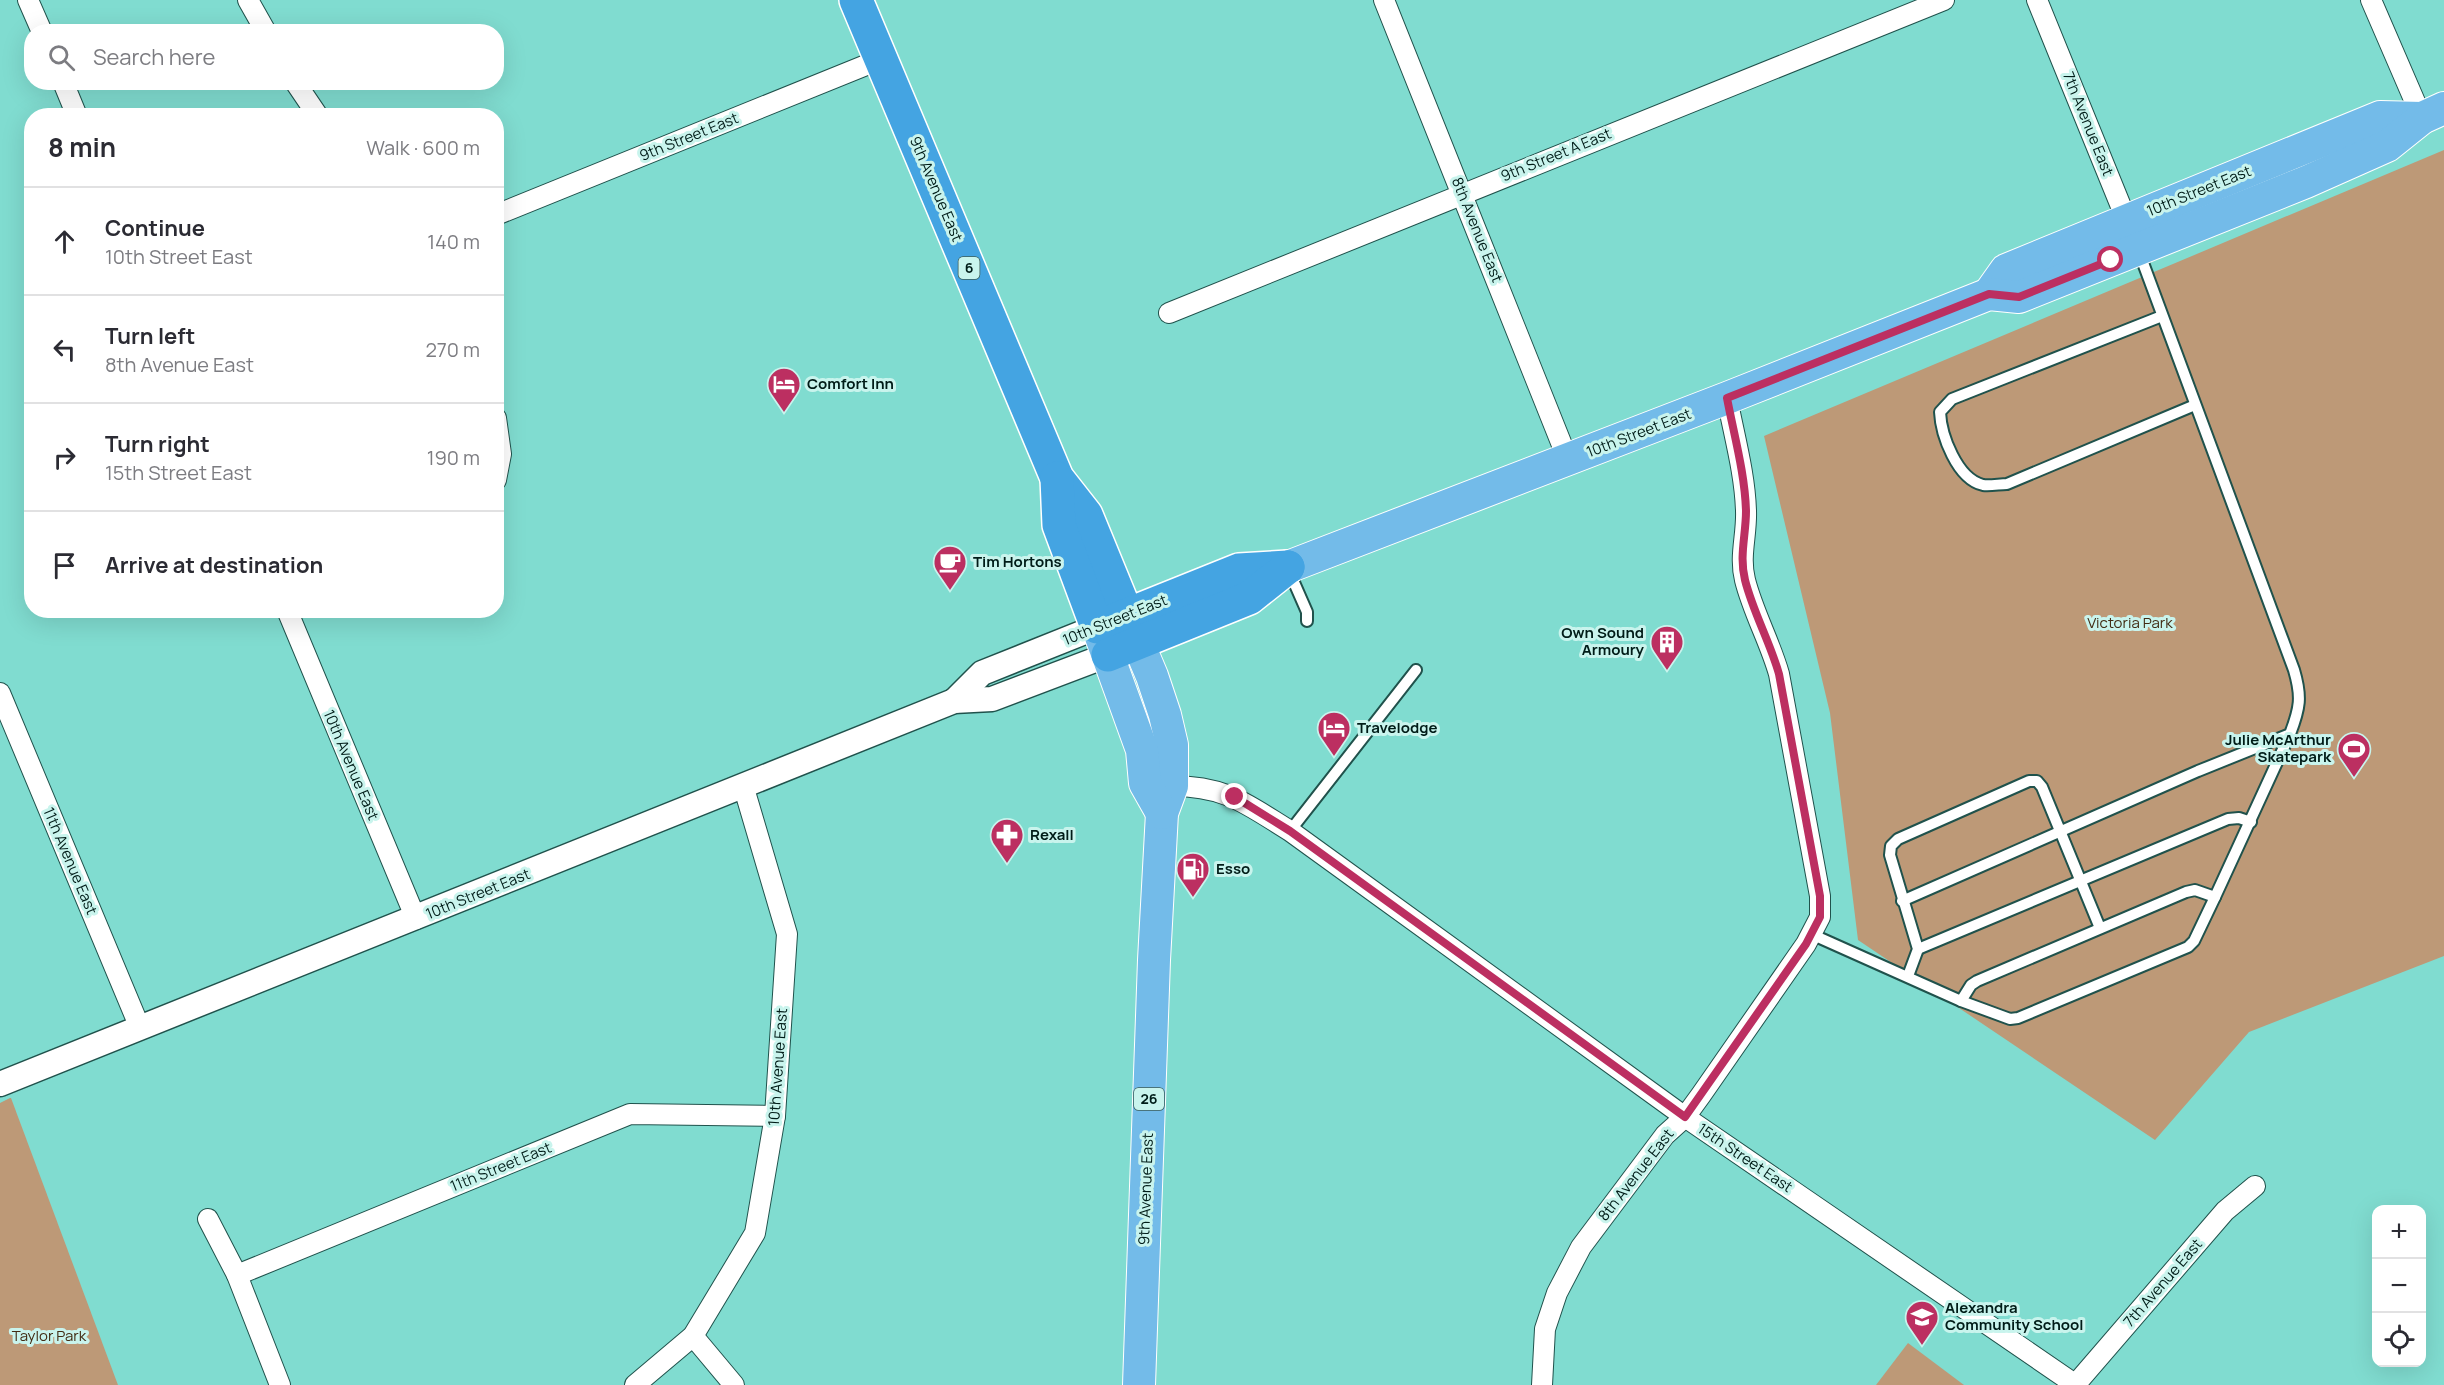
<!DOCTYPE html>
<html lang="en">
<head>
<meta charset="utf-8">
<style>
  :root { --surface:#fff; --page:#f7f7f7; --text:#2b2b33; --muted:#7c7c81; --line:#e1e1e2 }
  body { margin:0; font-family:Manrope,sans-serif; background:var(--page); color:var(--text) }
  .controls { position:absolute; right:18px; bottom:18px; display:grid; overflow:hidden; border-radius:12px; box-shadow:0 6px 24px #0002 }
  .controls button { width:54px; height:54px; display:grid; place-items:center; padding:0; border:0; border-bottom:2px solid var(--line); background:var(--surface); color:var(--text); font:30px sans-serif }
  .stop { position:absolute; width:18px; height:18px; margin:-14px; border:4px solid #bc2f61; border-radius:50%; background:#fff }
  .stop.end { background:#bc2f61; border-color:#fff; box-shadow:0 2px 6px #0008 }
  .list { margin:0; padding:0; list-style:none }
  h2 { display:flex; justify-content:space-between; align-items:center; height:78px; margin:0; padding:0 24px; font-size:26px }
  h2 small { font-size:20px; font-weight:400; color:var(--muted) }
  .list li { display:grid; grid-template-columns:39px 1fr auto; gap:18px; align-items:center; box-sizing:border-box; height:108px; padding:0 24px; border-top:2px solid var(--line) }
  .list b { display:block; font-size:22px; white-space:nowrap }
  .list p { margin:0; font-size:20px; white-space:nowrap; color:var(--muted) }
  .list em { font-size:20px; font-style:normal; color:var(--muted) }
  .icon { flex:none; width:33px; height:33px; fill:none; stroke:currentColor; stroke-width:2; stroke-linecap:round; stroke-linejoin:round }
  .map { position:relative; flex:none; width:2444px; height:1385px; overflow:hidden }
  .search { position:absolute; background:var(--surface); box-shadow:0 6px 24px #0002; left:24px; top:24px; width:480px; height:66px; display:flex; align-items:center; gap:15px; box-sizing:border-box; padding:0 21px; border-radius:24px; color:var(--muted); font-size:22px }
  .panel { position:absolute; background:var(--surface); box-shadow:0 6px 24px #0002; left:24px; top:108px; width:480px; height:510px; border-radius:24px }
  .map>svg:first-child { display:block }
  .green { fill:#bd9977 }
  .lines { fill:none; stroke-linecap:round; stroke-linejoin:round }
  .service-casing { stroke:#20524c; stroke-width:14 }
  .minor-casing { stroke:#20524c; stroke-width:22 }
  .tertiary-casing { stroke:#20524c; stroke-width:27 }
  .primary-casing { stroke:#fff; stroke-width:34 }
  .trunk-casing { stroke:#fff; stroke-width:36 }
  .service { stroke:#fff; stroke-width:10 }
  .minor { stroke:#fff; stroke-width:20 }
  .tertiary { stroke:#fff; stroke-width:24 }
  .primary { stroke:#73bbe9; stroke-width:32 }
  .trunk { stroke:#44a4e2; stroke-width:33 }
  .route { stroke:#bc2f61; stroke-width:8 }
  .labels { text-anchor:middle; stroke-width:6; stroke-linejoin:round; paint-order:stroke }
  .shield { fill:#c9f4ed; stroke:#3c5d58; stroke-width:1.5 }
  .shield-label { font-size:14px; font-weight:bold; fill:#001c18 }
  .street-label { font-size:15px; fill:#001c18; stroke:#c9f4ed }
  .poi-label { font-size:15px; font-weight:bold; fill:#001c18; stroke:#c9f4ed; text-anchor:start }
  .park-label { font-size:15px; fill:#422b13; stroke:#c9f4ed }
</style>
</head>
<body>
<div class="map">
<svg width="2444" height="1385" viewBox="0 0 2444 1385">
  <rect width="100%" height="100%" fill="#80dcd0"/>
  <!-- green -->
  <g class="green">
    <path d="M2444,150V956L2249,1032L2155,1140L1858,940L1830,713L1764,436Z"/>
    <path d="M10,1098H11L118,1385H0V1103Z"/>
    <path d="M1908,1343L1964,1385H1876Z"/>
  </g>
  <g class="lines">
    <defs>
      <g id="service">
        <path d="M2162,316L1952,399L1940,412C1941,435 1957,479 1983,485C1990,486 2000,484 2007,484L2195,405"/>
        <path d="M1289,571L1307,612V621"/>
        <path d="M1290,831L1416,670"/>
        <path d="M1902,901L2198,771L2290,734C2300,708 2302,697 2294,670L2139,252"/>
        <path d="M1811,934L1961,1001L2010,1019L2018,1018L2188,947L2194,941L2215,897L2290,734"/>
        <path d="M1918,949L2228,819L2239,818L2251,822"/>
        <path d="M1908,976L1918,949L1890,855L1891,846L1898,839L2029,781H2037L2042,787L2100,928"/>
        <path d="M1961,1001L1971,985L1977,981L2186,892L2195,890L2215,897"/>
      </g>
      <g id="minor">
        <path d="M28,0L42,32"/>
        <path d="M248,0L266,32"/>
        <path d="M1384,0L1568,460"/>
        <path d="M2037,0L2131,231"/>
        <path d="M2371,0L2422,118"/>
        <path d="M63,82L77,116"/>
        <path d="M295,82L318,116"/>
        <path d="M496,215L881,59"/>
        <path d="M1169,313L1944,0"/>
        <path d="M496,418L501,454L496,480"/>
        <path d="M287,610L416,919"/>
        <path d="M0,693L140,1028"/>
        <path d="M1172,786C1226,786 1246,804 1290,831L1685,1117L2076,1385"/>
        <path d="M208,1219L237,1275L280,1385"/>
        <path d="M237,1275L630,1114L775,1116"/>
        <path d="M693,1336L734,1385"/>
        <path d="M635,1385L693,1336L755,1233L775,1116L787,934L743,785"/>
        <path d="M1542,1385L1545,1329L1557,1293L1581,1247L1665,1135L1685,1117L1701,1095L1806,944L1820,917V896L1779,674C1770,642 1753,612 1745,580C1739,556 1747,535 1746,511C1745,474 1734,435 1727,398"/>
        <path d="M2075,1385L2225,1211L2255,1186"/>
      </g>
      <g id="tertiary">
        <path d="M954,701L982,673L1097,627"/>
        <path d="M0,1084L954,701L992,699L1108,655"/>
      </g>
      <g id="primary">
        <path d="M1989,294L2006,270L2380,117L2422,118"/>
        <path d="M1288,567L1727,398L1989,294L2019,297L2306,182L2387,146L2422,118L2444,108"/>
        <path d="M1128,619L1152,676L1165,715L1172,745V786L1162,813L1154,960L1139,1385"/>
        <path d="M1099,631L1142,750L1145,783L1162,813"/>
      </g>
      <g id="trunk">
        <path d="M856,0L1057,478L1086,515L1127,615"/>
        <path d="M1057,478L1059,525L1097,627L1239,570L1288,567"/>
        <path d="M1108,655L1249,598L1288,567"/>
      </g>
    </defs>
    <!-- service casing -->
    <use href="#service" class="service-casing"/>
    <!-- minor casing -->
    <use href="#minor" class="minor-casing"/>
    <!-- tertiary casing -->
    <use href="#tertiary" class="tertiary-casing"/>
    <!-- primary casing -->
    <use href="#primary" class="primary-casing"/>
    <!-- trunk casing -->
    <use href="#trunk" class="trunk-casing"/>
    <!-- service -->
    <use href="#service" class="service"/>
    <!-- minor -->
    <use href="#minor" class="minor"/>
    <!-- tertiary -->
    <use href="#tertiary" class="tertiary"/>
    <!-- primary -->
    <use href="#primary" class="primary"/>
    <!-- trunk -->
    <use href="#trunk" class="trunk"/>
  </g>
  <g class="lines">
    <!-- route -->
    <path class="route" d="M1235,797L1290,831L1685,1117L1806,944L1820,917V896L1779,674C1770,642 1753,612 1745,580C1739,556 1746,535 1746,511C1745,474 1734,435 1727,398L1989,294L2019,297L2111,260"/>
  </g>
  <!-- icons -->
  <defs>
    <symbol id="hotel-pin" viewBox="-11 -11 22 30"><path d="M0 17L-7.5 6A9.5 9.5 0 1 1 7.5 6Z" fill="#bc2f61" stroke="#c9f4ed"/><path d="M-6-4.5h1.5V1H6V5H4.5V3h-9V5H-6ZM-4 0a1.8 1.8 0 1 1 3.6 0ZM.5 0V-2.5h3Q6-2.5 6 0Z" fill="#fff"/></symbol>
    <symbol id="cafe-pin" viewBox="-11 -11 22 30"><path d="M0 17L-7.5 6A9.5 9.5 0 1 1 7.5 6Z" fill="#bc2f61" stroke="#c9f4ed"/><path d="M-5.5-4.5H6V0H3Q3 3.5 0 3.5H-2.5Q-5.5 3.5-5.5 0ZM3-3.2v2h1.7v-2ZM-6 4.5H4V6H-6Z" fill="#fff"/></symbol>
    <symbol id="building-pin" viewBox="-11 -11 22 30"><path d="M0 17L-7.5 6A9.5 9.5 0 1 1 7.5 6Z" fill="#bc2f61" stroke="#c9f4ed"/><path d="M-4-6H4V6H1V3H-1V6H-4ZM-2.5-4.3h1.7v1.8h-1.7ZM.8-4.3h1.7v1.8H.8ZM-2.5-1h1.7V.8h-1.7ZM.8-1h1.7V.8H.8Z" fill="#fff"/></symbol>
    <symbol id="stadium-pin" viewBox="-11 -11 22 30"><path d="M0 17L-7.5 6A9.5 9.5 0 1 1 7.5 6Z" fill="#bc2f61" stroke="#c9f4ed"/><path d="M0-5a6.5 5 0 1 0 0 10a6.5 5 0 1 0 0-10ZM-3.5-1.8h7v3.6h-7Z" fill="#fff"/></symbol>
    <symbol id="pharmacy-pin" viewBox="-11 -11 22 30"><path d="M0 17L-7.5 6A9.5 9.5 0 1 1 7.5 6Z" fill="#bc2f61" stroke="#c9f4ed"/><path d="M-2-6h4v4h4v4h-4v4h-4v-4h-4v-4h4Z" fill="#fff"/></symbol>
    <symbol id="fuel-pin" viewBox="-11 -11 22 30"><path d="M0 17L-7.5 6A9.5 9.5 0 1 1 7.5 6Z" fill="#bc2f61" stroke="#c9f4ed"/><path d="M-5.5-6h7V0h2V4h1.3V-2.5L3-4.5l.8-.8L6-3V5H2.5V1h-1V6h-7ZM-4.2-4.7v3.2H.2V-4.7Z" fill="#fff"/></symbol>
    <symbol id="school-pin" viewBox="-11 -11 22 30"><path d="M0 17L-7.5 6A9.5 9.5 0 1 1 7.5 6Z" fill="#bc2f61" stroke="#c9f4ed"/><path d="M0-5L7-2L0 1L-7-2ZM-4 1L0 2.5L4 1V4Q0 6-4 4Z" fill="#fff"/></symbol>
  </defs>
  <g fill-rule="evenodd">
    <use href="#hotel-pin" x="765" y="365" width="38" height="52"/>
    <use href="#cafe-pin" x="931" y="543" width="38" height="52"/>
    <use href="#building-pin" x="1648" y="623" width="38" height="52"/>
    <use href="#hotel-pin" x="1315" y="709" width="38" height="52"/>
    <use href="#stadium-pin" x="2335" y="730" width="38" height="52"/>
    <use href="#pharmacy-pin" x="988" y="816" width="38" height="52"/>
    <use href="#fuel-pin" x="1174" y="850" width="38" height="52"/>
    <use href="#school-pin" x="1903" y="1298" width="38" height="52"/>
  </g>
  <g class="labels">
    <!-- shield labels -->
    <g class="shield">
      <rect x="958.5" y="257" width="21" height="22" rx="4.5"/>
      <rect x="1134" y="1088" width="30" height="22" rx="4.5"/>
    </g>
    <g class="shield-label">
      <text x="969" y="273">6</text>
      <text x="1149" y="1104">26</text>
    </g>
    <!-- street labels -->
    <g class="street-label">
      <text transform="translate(2088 124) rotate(68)" y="5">7th Avenue East</text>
      <text transform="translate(689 137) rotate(-22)" y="5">9th Street East</text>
      <text transform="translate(1556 155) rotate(-22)" y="5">9th Street A East</text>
      <text transform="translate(936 189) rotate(67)" y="5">9th Avenue East</text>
      <text transform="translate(2199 191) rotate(-22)" y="5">10th Street East</text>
      <text transform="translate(1477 230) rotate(68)" y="5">8th Avenue East</text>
      <text transform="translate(1639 433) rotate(-21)" y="5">10th Street East</text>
      <text transform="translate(1115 620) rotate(-22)" y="5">10th Street East</text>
      <text transform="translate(351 765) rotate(67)" y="5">10th Avenue East</text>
      <text transform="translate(70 861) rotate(67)" y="5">11th Avenue East</text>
      <text transform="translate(478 894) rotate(-22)" y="5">10th Street East</text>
      <text transform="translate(778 1067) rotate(-86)" y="5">10th Avenue East</text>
      <text transform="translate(1745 1158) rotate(34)" y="5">15th Street East</text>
      <text transform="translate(501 1167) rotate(-22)" y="5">11th Street East</text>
      <text transform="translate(1636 1175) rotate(-52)" y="5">8th Avenue East</text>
      <text transform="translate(1146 1189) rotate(-88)" y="5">9th Avenue East</text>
      <text transform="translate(2163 1283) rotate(-49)" y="5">7th Avenue East</text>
    </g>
    <!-- poi labels -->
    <g class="poi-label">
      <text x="807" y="389">Comfort Inn</text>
      <text x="973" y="567">Tim Hortons</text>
      <text x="1644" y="638" text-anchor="end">Own Sound<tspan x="1644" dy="17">Armoury</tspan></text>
      <text x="1357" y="733">Travelodge</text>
      <text x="2331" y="745" text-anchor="end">Julie McArthur<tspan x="2331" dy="17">Skatepark</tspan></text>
      <text x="1030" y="840">Rexall</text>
      <text x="1216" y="874">Esso</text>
      <text x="1945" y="1313">Alexandra<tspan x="1945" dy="17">Community School</tspan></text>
    </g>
    <!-- park labels -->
    <g class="park-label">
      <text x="2130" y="628">Victoria Park</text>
      <text x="49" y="1341">Taylor Park</text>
    </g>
  </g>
</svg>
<div class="controls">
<button>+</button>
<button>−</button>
<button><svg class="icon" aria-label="locate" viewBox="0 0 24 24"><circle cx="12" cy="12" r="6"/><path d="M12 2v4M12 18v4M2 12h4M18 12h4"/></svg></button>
</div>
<div class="stop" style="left:2111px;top:260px"></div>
<div class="stop end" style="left:1235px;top:797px"></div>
<div class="search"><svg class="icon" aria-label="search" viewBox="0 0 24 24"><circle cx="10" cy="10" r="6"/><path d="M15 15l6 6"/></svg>Search here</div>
<section class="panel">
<h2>8 min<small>Walk · 600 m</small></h2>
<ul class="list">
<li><svg class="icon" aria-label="ahead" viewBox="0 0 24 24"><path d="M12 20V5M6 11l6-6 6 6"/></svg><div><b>Continue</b><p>10th Street East</p></div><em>140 m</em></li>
<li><svg class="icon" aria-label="left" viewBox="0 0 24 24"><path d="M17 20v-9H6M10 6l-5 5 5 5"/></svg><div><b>Turn left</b><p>8th Avenue East</p></div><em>270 m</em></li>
<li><svg class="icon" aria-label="right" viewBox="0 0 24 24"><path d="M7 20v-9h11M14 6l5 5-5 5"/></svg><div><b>Turn right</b><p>15th Street East</p></div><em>190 m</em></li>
<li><svg class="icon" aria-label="arrive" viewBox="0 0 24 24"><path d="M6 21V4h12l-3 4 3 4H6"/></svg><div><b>Arrive at destination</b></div></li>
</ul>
</section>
</div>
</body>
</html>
